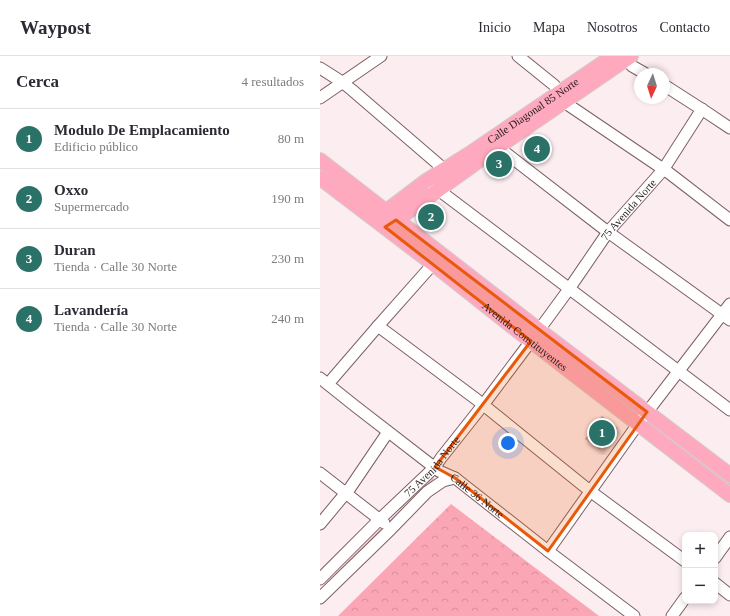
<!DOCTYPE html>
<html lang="es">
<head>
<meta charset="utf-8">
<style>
  :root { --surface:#fff; --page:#f7f7f7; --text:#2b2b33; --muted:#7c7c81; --line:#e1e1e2; --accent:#2a7167 }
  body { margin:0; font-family:Georgia,serif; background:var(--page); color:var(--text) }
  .controls { position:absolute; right:12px; bottom:12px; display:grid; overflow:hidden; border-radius:8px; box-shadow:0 2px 6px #0003 }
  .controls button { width:36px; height:36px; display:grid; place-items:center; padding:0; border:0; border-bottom:1px solid var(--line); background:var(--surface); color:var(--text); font:20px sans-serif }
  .compass { position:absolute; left:314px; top:12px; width:36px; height:36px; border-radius:50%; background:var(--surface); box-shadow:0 2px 6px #0003; rotate:184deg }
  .you { position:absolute; left:188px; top:387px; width:14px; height:14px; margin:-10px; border:3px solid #fff; border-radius:50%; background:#1a73e8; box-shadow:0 0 0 6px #1a73e833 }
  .badge { display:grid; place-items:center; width:26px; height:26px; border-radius:50%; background:var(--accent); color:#fff; font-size:13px; font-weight:700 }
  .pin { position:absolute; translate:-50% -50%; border:2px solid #fff; box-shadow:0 1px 4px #0006 }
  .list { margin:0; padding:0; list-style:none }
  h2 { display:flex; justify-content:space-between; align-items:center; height:52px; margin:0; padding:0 16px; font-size:17px }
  h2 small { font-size:13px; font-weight:400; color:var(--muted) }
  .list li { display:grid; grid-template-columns:26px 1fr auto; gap:12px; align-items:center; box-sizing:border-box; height:60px; padding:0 16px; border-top:1px solid var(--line) }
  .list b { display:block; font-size:15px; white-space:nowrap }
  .list p { margin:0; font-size:13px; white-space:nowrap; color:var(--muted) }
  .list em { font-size:13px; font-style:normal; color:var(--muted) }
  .map { position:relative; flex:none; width:410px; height:560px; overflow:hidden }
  header { display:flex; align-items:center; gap:24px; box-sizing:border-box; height:56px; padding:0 20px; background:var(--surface); border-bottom:1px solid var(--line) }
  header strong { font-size:19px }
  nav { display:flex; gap:22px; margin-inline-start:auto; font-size:14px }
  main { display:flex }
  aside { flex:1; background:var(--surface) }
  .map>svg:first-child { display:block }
  .grass { fill:url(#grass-tufts) }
  .forest { fill:url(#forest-crowns) }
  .building { fill:url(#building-hatch); filter:url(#shadow) }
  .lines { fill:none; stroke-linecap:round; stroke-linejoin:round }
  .minor-casing { stroke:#7d6064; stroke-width:13 }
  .major-casing { stroke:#d1cece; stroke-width:16 }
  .minor { stroke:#fff; stroke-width:11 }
  .major { stroke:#fea9bd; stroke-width:14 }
  .marked { fill:#e8590c; fill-opacity:0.2; stroke:#e8590c; stroke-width:3; stroke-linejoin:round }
  .labels { text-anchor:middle; stroke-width:3; stroke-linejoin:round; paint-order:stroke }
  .street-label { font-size:11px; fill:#2d2022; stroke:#fceef0 }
</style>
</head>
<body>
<header>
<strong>Waypost</strong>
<nav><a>Inicio</a><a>Mapa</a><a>Nosotros</a><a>Contacto</a></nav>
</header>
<main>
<aside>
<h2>Cerca<small>4 resultados</small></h2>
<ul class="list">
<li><span class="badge">1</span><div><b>Modulo De Emplacamiento</b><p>Edificio público</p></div><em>80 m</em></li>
<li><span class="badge">2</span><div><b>Oxxo</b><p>Supermercado</p></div><em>190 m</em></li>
<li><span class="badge">3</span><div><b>Duran</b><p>Tienda · Calle 30 Norte</p></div><em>230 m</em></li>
<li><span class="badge">4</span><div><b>Lavandería</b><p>Tienda · Calle 30 Norte</p></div><em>240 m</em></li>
</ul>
</aside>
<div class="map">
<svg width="410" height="560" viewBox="0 0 410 560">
  <defs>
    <pattern id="grass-tufts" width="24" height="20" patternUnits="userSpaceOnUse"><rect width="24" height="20" fill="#f5b2bd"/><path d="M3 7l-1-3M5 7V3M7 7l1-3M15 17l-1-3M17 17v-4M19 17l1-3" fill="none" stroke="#d299a2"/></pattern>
    <pattern id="forest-crowns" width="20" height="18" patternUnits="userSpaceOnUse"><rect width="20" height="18" fill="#fba6b5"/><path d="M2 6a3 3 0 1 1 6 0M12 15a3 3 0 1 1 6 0" fill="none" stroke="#d78f9b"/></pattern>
    <pattern id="building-hatch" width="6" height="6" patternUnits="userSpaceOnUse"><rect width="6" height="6" fill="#cfaeb3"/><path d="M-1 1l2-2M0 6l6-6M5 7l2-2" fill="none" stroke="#b2959a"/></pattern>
    <filter id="shadow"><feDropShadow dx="2.5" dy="4" stdDeviation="2" flood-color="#0004"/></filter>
  </defs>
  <rect width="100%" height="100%" fill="#fceef0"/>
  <!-- grass -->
  <g class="grass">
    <path d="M327,365H330L410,426V432L327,368Z"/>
    <path d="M113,422L114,423L71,465L70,464Z"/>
    <path d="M60,473L62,474L0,536V533Z"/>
  </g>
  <!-- forest -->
  <path class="forest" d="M131,448L279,560H18Z"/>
  <!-- building -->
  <path class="building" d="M282,360L298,372L281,395L265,383Z"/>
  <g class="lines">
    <defs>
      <g id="minor">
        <path d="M198,0L234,29L240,36L244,46L349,117L410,164"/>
        <path d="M306,3L312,10L326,18"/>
        <path d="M0,12L22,26L32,34L125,114"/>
        <path d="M344,29L386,56L410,72"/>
        <path d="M0,42L61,0"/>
        <path d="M178,91L288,176L410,264"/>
        <path d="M112,129L410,354"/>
        <path d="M58,270L156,343L270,435L365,505"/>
        <path id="s1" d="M219,274L249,233L288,176L343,114L382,53"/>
        <path id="s2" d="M0,322L35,350L119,415L135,422L228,495L314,560"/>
        <path d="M8,328L58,270L113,208"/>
        <path d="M0,417L64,467"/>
        <path d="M0,468L30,432L68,376"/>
        <path d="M228,495L318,368L410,248"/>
        <path d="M395,502L410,481"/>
        <path id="s3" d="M0,523L60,463L115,411L121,402L163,349L211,285"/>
        <path d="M395,527L410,539"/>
        <path d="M0,542L71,473L107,436L123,425L135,422"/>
        <path d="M352,560L365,542"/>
      </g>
      <g id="major">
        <path d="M0,104L219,274L410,419"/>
        <path id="s4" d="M0,122L113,208L194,272L410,439"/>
        <path id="s5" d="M59,159L73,150L106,125L149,98L293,0"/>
        <path d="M69,169L85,158L118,134L178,91L311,0"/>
      </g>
    </defs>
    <!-- minor casing -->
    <use href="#minor" class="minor-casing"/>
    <!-- major casing -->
    <use href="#major" class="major-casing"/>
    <!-- minor -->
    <use href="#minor" class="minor"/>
    <!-- major -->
    <use href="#major" class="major"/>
  </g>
  <!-- marked area -->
  <path class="marked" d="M76,164L327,356L228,495L135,422L115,411L211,285L65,171Z"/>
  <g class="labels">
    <!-- street labels -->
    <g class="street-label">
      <text dy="4" stroke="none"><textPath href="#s5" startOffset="186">Calle Diagonal 85 Norte</textPath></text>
      <text dy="4" stroke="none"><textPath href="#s1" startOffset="150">75 Avenida Norte</textPath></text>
      <text dy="4" stroke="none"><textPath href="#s4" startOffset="259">Avenida Constituyentes</textPath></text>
      <text dy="4" stroke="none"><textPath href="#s3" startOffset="159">75 Avenida Norte</textPath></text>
      <text dy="4" stroke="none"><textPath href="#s2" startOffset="197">Calle 36 Norte</textPath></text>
    </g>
  </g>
</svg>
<div class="controls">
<button>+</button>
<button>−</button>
</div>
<svg class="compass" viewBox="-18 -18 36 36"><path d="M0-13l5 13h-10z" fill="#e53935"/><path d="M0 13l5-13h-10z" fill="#7c7c81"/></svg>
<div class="you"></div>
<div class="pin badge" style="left:282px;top:377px">1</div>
<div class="pin badge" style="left:111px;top:161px">2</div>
<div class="pin badge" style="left:179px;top:108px">3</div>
<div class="pin badge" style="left:217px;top:93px">4</div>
</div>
</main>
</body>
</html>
